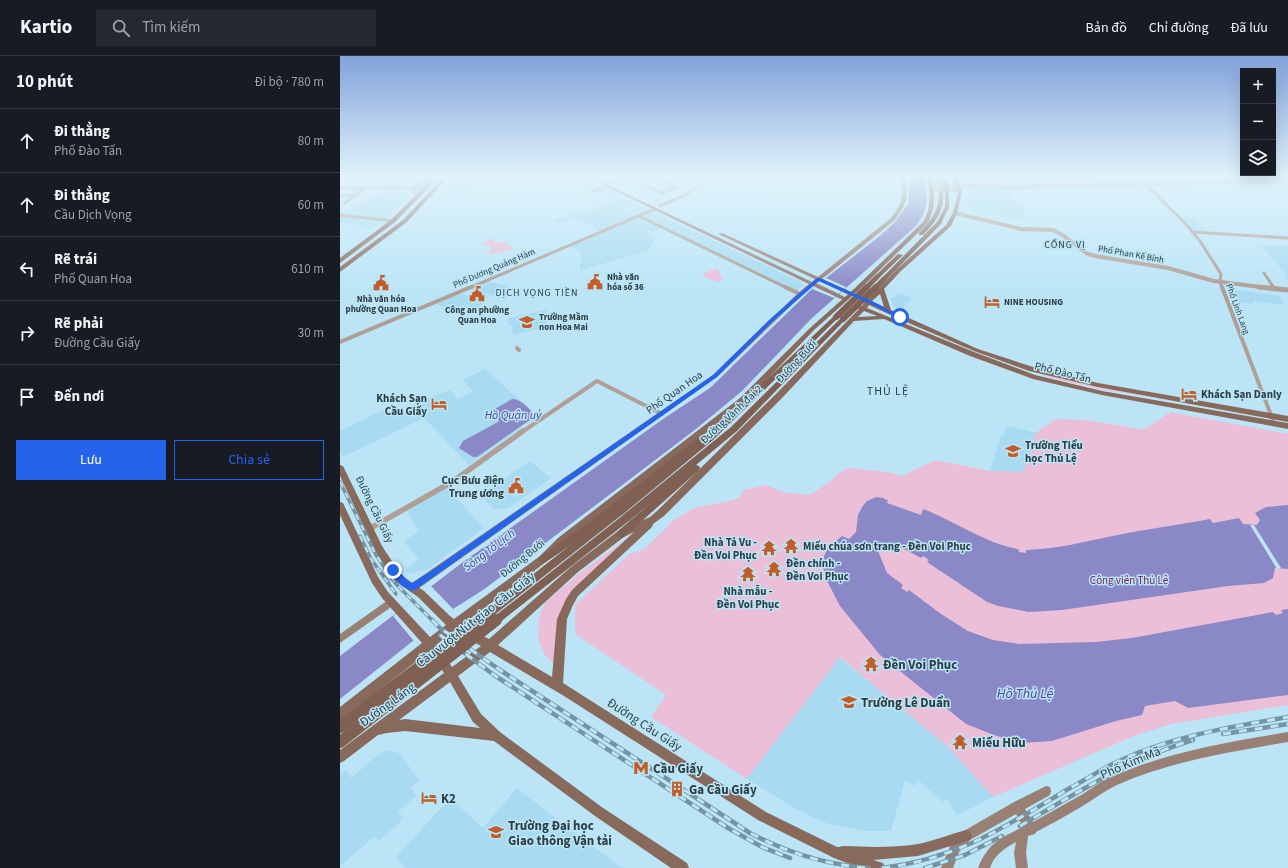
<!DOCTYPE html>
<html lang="vi">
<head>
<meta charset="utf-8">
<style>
  :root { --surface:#171b24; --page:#242831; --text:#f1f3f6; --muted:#9ea1a6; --line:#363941; --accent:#2563eb }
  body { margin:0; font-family:"Source Sans 3",sans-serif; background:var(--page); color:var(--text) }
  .controls { position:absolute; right:12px; top:12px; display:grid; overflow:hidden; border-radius:0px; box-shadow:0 4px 16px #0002 }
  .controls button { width:36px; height:36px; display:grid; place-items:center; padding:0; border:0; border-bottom:1px solid var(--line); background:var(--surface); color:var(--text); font:20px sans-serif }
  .stop { position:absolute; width:12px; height:12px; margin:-9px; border:3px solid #2563eb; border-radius:50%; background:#fff }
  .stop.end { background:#2563eb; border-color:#fff; box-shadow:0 1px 4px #0008 }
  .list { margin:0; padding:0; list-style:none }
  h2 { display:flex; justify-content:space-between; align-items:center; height:52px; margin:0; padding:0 16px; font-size:17px }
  h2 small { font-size:13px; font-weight:400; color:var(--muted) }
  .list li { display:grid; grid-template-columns:26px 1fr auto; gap:12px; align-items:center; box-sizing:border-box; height:64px; padding:0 16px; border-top:1px solid var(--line) }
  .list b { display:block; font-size:15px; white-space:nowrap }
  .list p { margin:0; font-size:13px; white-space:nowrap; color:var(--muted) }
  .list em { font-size:13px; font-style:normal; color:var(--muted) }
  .actions { display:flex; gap:8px; padding:12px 16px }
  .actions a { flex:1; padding:9px 0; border:1px solid var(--accent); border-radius:0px; text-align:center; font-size:14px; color:var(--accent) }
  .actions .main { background:var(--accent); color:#fff }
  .icon { flex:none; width:22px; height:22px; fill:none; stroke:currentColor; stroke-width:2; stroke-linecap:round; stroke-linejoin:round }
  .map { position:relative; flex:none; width:948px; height:812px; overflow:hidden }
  header { display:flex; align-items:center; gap:24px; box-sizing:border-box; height:56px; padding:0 20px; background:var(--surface); border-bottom:1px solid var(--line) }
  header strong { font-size:19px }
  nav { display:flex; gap:22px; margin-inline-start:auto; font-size:14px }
  .search { width:280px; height:36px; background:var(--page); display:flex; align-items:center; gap:10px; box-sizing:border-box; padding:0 14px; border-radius:0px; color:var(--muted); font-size:15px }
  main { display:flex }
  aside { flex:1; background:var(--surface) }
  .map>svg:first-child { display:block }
  .built { fill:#a8dbf1 }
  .green { fill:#ebbfd7 }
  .water { fill:#8a88c6 }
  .pier { fill:#bbe5f7 }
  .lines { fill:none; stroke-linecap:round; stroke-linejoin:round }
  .minor-far2 { stroke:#b09f97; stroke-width:3 }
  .minor-far1 { stroke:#b09f97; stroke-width:4 }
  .minor { stroke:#b09f97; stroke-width:5.5 }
  .tertiary-far1 { stroke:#b09f97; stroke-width:4 }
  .tertiary { stroke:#b09f97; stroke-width:5 }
  .secondary { fill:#998075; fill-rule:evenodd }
  .primary { fill:#886a5d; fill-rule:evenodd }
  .trunk { fill:#806052; fill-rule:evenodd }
  .rail-far1-casing { stroke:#7593a0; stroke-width:3.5 }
  .rail-casing { stroke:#7593a0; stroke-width:4.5 }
  .rail-far1 { stroke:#bbe5f7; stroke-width:2; stroke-dasharray:6; stroke-linecap:butt }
  .rail { stroke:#bbe5f7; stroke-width:3; stroke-dasharray:8; stroke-linecap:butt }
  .trunk-bridge-far3 { stroke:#806052; stroke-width:5 }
  .trunk-bridge-far2 { stroke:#806052; stroke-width:6 }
  .trunk-bridge-far1 { stroke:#806052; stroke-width:8 }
  .trunk-bridge { stroke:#806052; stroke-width:12 }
  .route { fill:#2563eb }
  .labels { text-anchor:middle; stroke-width:3; stroke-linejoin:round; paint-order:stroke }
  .far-street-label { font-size:9px; fill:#2d3e45; stroke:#bbe5f7 }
  .far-poi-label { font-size:9px; font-weight:bold; fill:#2d3e45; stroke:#bbe5f7; text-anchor:start }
  .far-neighbourhood-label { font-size:10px; letter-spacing:1px; fill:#2d3e45; stroke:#bbe5f7 }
  .street-label { font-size:11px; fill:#2d3e45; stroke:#bbe5f7 }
  .poi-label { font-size:11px; font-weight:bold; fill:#2d3e45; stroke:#bbe5f7; text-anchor:start }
  .park-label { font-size:11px; fill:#702354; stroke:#bbe5f7 }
  .neighbourhood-label { font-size:12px; letter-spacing:1px; fill:#2d3e45; stroke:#bbe5f7 }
  .water-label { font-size:12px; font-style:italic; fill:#4d4592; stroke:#bbe5f7 }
  .near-street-label { font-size:13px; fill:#2d3e45; stroke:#bbe5f7 }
  .near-poi-label { font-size:13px; font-weight:bold; fill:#2d3e45; stroke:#bbe5f7; text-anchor:start }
  .near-water-label { font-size:14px; font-style:italic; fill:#4d4592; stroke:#bbe5f7 }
</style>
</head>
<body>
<header>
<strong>Kartio</strong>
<div class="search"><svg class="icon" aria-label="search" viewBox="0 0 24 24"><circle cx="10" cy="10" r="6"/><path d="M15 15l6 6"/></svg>Tìm kiếm</div>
<nav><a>Bản đồ</a><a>Chỉ đường</a><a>Đã lưu</a></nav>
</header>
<main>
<aside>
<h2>10 phút<small>Đi bộ · 780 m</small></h2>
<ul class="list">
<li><svg class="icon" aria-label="ahead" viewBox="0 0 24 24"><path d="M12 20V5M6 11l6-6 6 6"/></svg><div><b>Đi thẳng</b><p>Phố Đào Tấn</p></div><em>80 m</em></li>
<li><svg class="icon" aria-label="ahead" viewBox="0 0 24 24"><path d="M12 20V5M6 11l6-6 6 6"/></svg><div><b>Đi thẳng</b><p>Cầu Dịch Vọng</p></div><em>60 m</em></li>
<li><svg class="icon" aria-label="left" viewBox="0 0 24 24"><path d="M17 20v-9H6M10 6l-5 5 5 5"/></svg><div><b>Rẽ trái</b><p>Phố Quan Hoa</p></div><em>610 m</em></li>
<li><svg class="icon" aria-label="right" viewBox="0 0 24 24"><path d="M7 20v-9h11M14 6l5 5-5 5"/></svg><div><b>Rẽ phải</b><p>Đường Cầu Giấy</p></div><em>30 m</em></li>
<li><svg class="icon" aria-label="arrive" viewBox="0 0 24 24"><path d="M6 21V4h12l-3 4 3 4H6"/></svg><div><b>Đến nơi</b></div></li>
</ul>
<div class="actions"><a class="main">Lưu</a><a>Chia sẻ</a></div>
</aside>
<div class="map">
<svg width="948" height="812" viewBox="0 0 948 812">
  <rect width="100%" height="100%" fill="#bbe5f7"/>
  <!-- built -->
  <g class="built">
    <path d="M223,121H240L461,226L462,230L456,235Z"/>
    <path d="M115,122H128L129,125L127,135L109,138L108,129Z"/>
    <path d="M44,133H67L71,140L37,170L30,172L0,166V160L25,145H29Z"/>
    <path d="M632,133H668L676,148L680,149L687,158H682L683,163L663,162L661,159H645L634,156L627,146L628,138L632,137Z"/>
    <path d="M271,146L323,171L309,178L314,186L308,195L240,214L241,196L231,191L260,175L236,162L219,168L213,164L244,154L248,156Z"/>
    <path d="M841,161L855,162L867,176H853Z"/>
    <path d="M921,189L948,190V224L943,220L947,219Z"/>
    <path d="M147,225L167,230L153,240L130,233Z"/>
    <path d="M898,234L940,240L944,249L913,245L914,248L896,246L893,236Z"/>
    <path d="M121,237L145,246L127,260L96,248Z"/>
    <path d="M558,237L572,242L562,254L554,251L551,244Z"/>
    <path d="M206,254L208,263L205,264L206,271L173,279L172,269L169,270L168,262Z"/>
    <path d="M145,313L198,360L129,409L84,362L3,401L0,395V375L43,354L49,361L78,350V346L110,334L118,343L133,336L123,324Z"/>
    <path d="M667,370L697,377L693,385V392L683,417L650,415L661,380L663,381Z"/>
    <path d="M190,405L211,422L169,452L154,453L140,439Z"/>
    <path d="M107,432L144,472L88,513L69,518L65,514L79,503L64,486L79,475L67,455Z"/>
    <path d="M499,601L608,691L653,741L616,760L608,743L603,746L578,724L574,730L565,724L551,775H526L485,767L454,752L407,723Z"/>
    <path d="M44,694L59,697L79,724L71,732L76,740L58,756L63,763L38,786L35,780L0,810V719L6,714L11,722Z"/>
    <path d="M177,732L240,781L283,812H66L56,801L110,742L143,772Z"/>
  </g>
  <!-- green -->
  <g class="green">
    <path d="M154,183L155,188L165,185L168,190L174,192L169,195L148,198L152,190H143L146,184Z"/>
    <path d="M377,212L383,223L378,226L362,220L364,217Z"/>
    <path d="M632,293L716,321L812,341L760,333L716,323L630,294Z"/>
    <path d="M830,356L948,378V649L832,668L796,679L653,741L608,691L500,601L407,723L311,661L326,639L235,578V549L289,498L303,494L334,464L354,452L394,444L401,440L403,434L426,429L443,436L470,439L492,424L497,418L509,412L547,416L562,420L595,404L650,415L683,416L693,392V385L698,375L716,363L746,364L800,373L807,372Z"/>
    <path d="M297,475L227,545L217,606L213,607L204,598L198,581L199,563L201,555L206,546L241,516Z"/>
  </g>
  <!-- water -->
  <g class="water">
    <path d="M569,121H584C587,143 590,151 576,170L472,262L402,335L356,373L285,427L143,534L113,553L0,643V600L123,506L326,361L370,332L472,233L541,179L555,166L569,147Z"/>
    <path d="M172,343C180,343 188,351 193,357L191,363L137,401H133L119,392L123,385L158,366L159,362L155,358V353Z"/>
    <path d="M536,441L544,442V443L548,444L547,447L581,459L583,453C615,465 644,487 678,493L679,496L686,497V494C717,493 743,486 773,480C805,473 838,469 870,463L873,467L899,462L903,468L917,469L920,464L915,457L926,451L948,449V513L935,512L933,522L924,527L888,530L722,554L689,556L658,550L647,546L587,506L589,504L583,500L581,502C569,495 550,483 538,495L547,517L563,529L561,532L567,536L569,534L601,558L628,575L653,584L679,588L755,586L792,582L933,556L936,559L943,557L941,554L948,553V639L848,652L835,645L805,650L802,659L776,665L712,685L680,687L654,679L626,668L540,599L500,550L488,527L483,511L484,500L488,492L502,480L509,483L516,476L518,459L522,451L527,445Z"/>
  </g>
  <!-- pier -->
  <g class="pier">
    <path d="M486,222L506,231L494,242L472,233Z"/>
    <path d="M910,469H914L941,512L937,513Z"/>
    <path d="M91,530L113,553L74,585L53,560Z"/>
  </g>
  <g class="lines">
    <!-- minor-far2 -->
    <g class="minor-far2">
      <path d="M5,121H68"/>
      <path d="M308,121L297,125L322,137L336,131"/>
      <path d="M314,121L336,131"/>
      <path d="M694,121L699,131"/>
      <path d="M798,121L844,166L860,185L881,218L880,226L882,232"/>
      <path d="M270,127L285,121"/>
      <path d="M0,132L86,131"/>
      <path d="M251,136L267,130"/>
      <path d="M0,139H15"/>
      <path d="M5,147L24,132"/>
      <path d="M320,150L345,139L369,123"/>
      <path d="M0,159L53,165"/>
      <path d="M299,160L447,232"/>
      <path d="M852,176L948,182"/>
      <path d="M924,217L934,232"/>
      <path d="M129,232L315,153"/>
    </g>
    <!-- minor-far1 -->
    <g class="minor-far1">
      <path d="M445,231L460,238"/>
      <path d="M882,231L934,367"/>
      <path d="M933,231L934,232"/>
      <path d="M0,286L131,231"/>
      <path d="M177,292L179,294"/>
      <path d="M182,376L257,325L322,358"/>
    </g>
    <!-- minor -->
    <path class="minor" d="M29,473L112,426L183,375"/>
    <!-- tertiary-far1 -->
    <g class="tertiary-far1">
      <path d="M591,129L674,131L948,124"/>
      <path d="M591,133L618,134"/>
      <path d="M78,140L71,132L94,123"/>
      <path d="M615,157L681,173L713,174L724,180L746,197L755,200L828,212L874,225L928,232"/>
    </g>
    <!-- tertiary -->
    <path class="tertiary" d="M919,231L948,234"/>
    <!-- secondary -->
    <g class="secondary">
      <path d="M246,121H251L472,226L475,223L378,178L382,177L478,221L551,162C563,147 563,139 561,121H565L567,134L566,144L563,152L555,164L482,223L513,237V239H509L479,225L476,227L507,242V244H503L473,230L462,239L377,321L75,535L72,536L69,535L68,532L69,529L373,319L458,237L469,228Z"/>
      <path d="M51,542L54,543L55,546L54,549L0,587V578Z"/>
      <path d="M948,676V686C890,696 831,705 777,729C764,735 753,744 741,751C726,760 711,768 696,776L695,778L688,780L686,797L688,812H676L674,797L676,786C665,792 654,799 650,812H638C648,787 660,782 683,771L676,758L630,784L619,796L613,812H601L611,788L622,776L674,746L706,730L710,731L711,735L710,739L685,753L693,766C710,757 726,747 743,738C752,732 760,726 769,722C826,696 887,686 948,676Z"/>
    </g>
    <!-- primary -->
    <g class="primary">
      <path d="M94,121H99L55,166L0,207V202L51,164Z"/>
      <path d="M104,121H108L67,166L0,216V211L63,164Z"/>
      <path d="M587,121H591C595,138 596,153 587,168L519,234L474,274L406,346L224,488L206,506L123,568L124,571L123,574L119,576L115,574L96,589L97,592L96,596L92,597L88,596L4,662L0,664V651L82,587L42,542L32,527L0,459V446L3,447L38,521L48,536L90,581L106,569L78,541L55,525L36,496L0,420V409L3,410L4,412L42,490L61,519L84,535L110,560L114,563L200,500L218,482L400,342L470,272L515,232L583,166C592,152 590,137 587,121Z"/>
      <path d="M613,121H617L622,136L617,157L611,170L561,215L544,233L551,254L638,293L693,311L758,327L948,360V366L758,331L689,315L634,295L557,262L529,249L527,252L634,296L695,319L762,335L948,367V373L762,339L693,323L630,300L544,263L514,265L443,341L324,460L313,468L312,471L238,540L233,549L227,563L223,627L426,756L497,791H499L503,790C528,791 553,792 578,788C594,785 610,778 626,774L630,776L632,780L630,784L578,800L533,804L543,807L545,812H520L494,802L418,764L224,640L150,596L118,620L141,658L160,676L263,752L347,807L349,812H331L255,760L154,685L65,675L47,677L38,679L4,705L0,707V694L104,617L94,602L95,598L99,597L103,598L112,611L141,590L126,582L125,578L126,574L130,573L149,583L232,510L278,475L310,461L318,454L437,337L519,253L517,251L518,250H522L525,246L522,244L523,243H528L557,213L606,169L613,157L618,136ZM540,238L544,251L532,245ZM524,255L537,260L518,261ZM294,476L232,534L226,543L217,563L212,621L158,589L238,516L284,481ZM110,626L133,666L140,672L65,663L59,664Z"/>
    </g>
    <!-- trunk -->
    <g class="trunk">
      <path d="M596,121H600L601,126H597Z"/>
      <path d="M601,135L603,136C605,154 595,167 583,179H579V177C591,165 600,153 599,136Z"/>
      <path d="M607,135L609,136V151L601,168L546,224H542V222L597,166L605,151V136Z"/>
      <path d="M558,198L563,199L539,222H535V220Z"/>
      <path d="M496,259L498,260V262L373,384L282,459L279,460L276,459L275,456L253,474L206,506L203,507L200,506L198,503L200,500L247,468L358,382L361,381L364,383L367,380L494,260Z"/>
      <path d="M503,261L505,262V264L397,375L356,409L359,410L360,412L359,414L284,481L281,482L278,481L277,478L278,475L314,444L289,465L286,466L283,465L282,462L283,459L391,371L501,262Z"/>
    </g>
    <defs>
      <g id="rail-far1">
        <path d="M0,426L36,499L56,528L93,565"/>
        <path d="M20,480L31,503L56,538"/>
      </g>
      <g id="rail">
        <path d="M92,564L100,572L160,614L410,777C448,797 486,809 529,812"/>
        <path d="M100,579L154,619L388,772L422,791L450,802"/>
        <path d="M883,678L948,668"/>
        <path d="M680,770C736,737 790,703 853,684"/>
        <path d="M542,812C618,803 666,770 730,732C747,723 763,712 781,704C833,680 892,671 948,661"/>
        <path d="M585,812L625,799L662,780"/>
      </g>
    </defs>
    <!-- rail-far1 casing -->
    <use href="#rail-far1" class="rail-far1-casing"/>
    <!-- rail casing -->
    <use href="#rail" class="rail-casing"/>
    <!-- rail-far1 -->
    <use href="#rail-far1" class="rail-far1"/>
    <!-- rail -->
    <use href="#rail" class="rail"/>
    <!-- trunk-bridge-far3 -->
    <g class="trunk-bridge-far3">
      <path d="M604,125L607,136"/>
      <path d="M526,232L537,221"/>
      <path d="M535,232L544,223"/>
    </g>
    <!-- trunk-bridge-far2 -->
    <g class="trunk-bridge-far2">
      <path d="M496,261L527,231"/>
      <path d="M503,263L536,231"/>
    </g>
    <!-- trunk-bridge-far1 -->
    <g class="trunk-bridge-far1">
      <path d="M140,565L279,456"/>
      <path d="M155,565L286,462"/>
    </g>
    <!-- trunk-bridge -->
    <g class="trunk-bridge">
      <path d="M0,671L142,564"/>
      <path d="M0,686L156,564"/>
    </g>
  </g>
  <!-- sky -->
  <linearGradient id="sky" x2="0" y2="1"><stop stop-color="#82a2da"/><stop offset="0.51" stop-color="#e0f3fb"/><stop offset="1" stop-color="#e0f3fb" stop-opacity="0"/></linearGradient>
  <rect width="948" height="235" fill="url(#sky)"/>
  <!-- route -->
  <path class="route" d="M477,222H480L538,248L562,261L558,262L535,250L479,225L432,266L377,321L75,534L72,535L62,530L50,517V512H56L68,525L72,527L91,515L373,319L429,264Z"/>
  <!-- icons -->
  <defs>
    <symbol id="civic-bare" viewBox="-9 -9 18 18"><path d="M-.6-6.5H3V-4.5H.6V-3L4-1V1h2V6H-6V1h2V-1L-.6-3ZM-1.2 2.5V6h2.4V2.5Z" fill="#c15d29" stroke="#bbe5f7" stroke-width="2.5" paint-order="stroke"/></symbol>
    <symbol id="hotel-bare" viewBox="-9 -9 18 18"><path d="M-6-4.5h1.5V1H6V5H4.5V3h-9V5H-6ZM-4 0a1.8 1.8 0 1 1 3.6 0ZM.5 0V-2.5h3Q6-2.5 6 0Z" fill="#c15d29" stroke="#bbe5f7" stroke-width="2.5" paint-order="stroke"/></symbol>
    <symbol id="school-bare" viewBox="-9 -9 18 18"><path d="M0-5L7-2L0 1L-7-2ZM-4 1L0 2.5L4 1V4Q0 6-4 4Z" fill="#c15d29" stroke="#bbe5f7" stroke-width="2.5" paint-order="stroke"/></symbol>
    <symbol id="temple-bare" viewBox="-9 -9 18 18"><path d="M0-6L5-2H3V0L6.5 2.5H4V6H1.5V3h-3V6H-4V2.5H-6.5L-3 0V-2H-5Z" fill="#c15d29" stroke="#bbe5f7" stroke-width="2.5" paint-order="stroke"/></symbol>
    <symbol id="university-bare" viewBox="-9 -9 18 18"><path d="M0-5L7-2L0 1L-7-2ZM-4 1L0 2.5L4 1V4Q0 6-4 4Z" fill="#c15d29" stroke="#bbe5f7" stroke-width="2.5" paint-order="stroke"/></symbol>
    <symbol id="metro-bare" viewBox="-9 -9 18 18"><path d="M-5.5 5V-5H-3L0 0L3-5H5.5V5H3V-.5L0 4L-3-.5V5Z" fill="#c15d29" stroke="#bbe5f7" stroke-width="2.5" paint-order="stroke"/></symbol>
    <symbol id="building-bare" viewBox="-9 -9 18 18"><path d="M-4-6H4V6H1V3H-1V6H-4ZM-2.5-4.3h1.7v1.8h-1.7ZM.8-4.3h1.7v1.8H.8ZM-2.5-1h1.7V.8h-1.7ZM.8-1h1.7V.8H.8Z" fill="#c15d29" stroke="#bbe5f7" stroke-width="2.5" paint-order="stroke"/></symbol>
  </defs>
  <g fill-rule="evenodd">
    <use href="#civic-bare" x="244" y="215" width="22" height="22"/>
    <use href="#civic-bare" x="30" y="216" width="22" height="22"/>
    <use href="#civic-bare" x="126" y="227" width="22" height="22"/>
    <use href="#hotel-bare" x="641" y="235" width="22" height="22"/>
    <use href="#school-bare" x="176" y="255" width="22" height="22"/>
    <use href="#hotel-bare" x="838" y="327" width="22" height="22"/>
    <use href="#hotel-bare" x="88" y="337" width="22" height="22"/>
    <use href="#school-bare" x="662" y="384" width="22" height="22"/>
    <use href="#civic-bare" x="165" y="419" width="22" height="22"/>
    <use href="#temple-bare" x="440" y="479" width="22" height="22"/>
    <use href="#temple-bare" x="418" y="481" width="22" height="22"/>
    <use href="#temple-bare" x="423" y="502" width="22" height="22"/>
    <use href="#temple-bare" x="397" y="507" width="22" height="22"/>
    <use href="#temple-bare" x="520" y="597" width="22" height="22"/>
    <use href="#university-bare" x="498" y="635" width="22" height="22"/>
    <use href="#temple-bare" x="609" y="675" width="22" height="22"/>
    <use href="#metro-bare" x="290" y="701" width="22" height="22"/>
    <use href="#building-bare" x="326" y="722" width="22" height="22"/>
    <use href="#hotel-bare" x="78" y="731" width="22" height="22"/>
    <use href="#university-bare" x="145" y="765" width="22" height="22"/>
  </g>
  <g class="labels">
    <!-- far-street labels -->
    <g class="far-street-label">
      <text transform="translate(791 198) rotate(10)" y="3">Phố Phan Kế Bính</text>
      <text transform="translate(154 212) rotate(-23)" y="3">Phố Dương Quảng Hàm</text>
      <text transform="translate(898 253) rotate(70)" y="3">Phố Linh Lang</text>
    </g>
    <!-- far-poi labels -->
    <g class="far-poi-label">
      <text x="267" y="224">Nhà văn<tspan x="267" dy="10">hóa số 36</tspan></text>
      <text x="41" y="246" text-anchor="middle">Nhà văn hóa<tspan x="41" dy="10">phường Quan Hoa</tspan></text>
      <text x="664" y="249">NINE HOUSING</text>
      <text x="137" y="257" text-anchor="middle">Công an phường<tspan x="137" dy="10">Quan Hoa</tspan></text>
      <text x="199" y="264">Trường Mầm<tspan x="199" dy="10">non Hoa Mai</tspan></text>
    </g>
    <!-- far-neighbourhood labels -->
    <g class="far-neighbourhood-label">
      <text x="725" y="192">CỐNG VỊ</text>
      <text x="197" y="240">DỊCH VỌNG TIỀN</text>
    </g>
    <!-- street labels -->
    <g class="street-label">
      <text transform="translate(456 305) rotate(-47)" y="4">Đường Bưởi</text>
      <text transform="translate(723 316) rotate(14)" y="4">Phố Đào Tấn</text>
      <text transform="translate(334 336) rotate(-35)" y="4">Phố Quan Hoa</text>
      <text transform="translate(391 358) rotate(-43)" y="4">Đường Vành đai 2</text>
      <text transform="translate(35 453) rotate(64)" y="4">Đường Cầu Giấy</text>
      <text transform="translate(182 502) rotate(-39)" y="4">Đường Bưởi</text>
    </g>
    <!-- poi labels -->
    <g class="poi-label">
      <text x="861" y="342">Khách Sạn Danly</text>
      <text x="87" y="346" text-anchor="end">Khách Sạn<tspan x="87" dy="13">Cầu Giấy</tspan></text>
      <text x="685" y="393">Trường Tiểu<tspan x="685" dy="13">học Thủ Lệ</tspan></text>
      <text x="164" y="428" text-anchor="end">Cục Bưu điện<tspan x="164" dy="13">Trung ương</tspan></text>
      <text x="417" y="490" text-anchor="end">Nhà Tả Vu -<tspan x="417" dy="13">Đền Voi Phục</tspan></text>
      <text x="463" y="494">Miếu chúa sơn trang - Đền Voi Phục</text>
      <text x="446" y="511">Đền chính -<tspan x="446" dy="13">Đền Voi Phục</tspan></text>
      <text x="408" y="539" text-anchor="middle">Nhà mẫu -<tspan x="408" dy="13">Đền Voi Phục</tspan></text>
    </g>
    <!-- park labels -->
    <g class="park-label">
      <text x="789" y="528">Công viên Thủ Lệ</text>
    </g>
    <!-- neighbourhood labels -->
    <g class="neighbourhood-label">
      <text x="548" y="339">THỦ LỆ</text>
    </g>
    <!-- water labels -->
    <g class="water-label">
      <text x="173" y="363">Hồ Quận uỷ</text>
      <text transform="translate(149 494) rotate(-37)" y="4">Sông Tô Lịch</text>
    </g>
    <!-- near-street labels -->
    <g class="near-street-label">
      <text transform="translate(135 563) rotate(-38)" y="5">Cầu vượt Nút giao Cầu Giấy</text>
      <text transform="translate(47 648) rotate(-36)" y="5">Đường Láng</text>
      <text transform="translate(305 668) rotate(33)" y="5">Đường Cầu Giấy</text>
      <text transform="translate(790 706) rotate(-23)" y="5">Phố Kim Mã</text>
    </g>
    <!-- near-poi labels -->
    <g class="near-poi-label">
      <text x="543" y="613">Đền Voi Phục</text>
      <text x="521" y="651">Trường Lê Duẩn</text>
      <text x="632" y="691">Miếu Hữu</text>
      <text x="313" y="717">Cầu Giấy</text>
      <text x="349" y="738">Ga Cầu Giấy</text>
      <text x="101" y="747">K2</text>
      <text x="168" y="774">Trường Đại học<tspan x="168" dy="15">Giao thông Vận tải</tspan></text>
    </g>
    <!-- near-water labels -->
    <g class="near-water-label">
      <text x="685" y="642">Hồ Thủ Lệ</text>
    </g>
  </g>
</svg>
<div class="controls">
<button>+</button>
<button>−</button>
<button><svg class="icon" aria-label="layers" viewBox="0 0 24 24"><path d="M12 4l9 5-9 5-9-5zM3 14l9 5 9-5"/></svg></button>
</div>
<div class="stop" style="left:560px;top:261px"></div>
<div class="stop end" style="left:53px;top:514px"></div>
</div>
</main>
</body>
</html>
